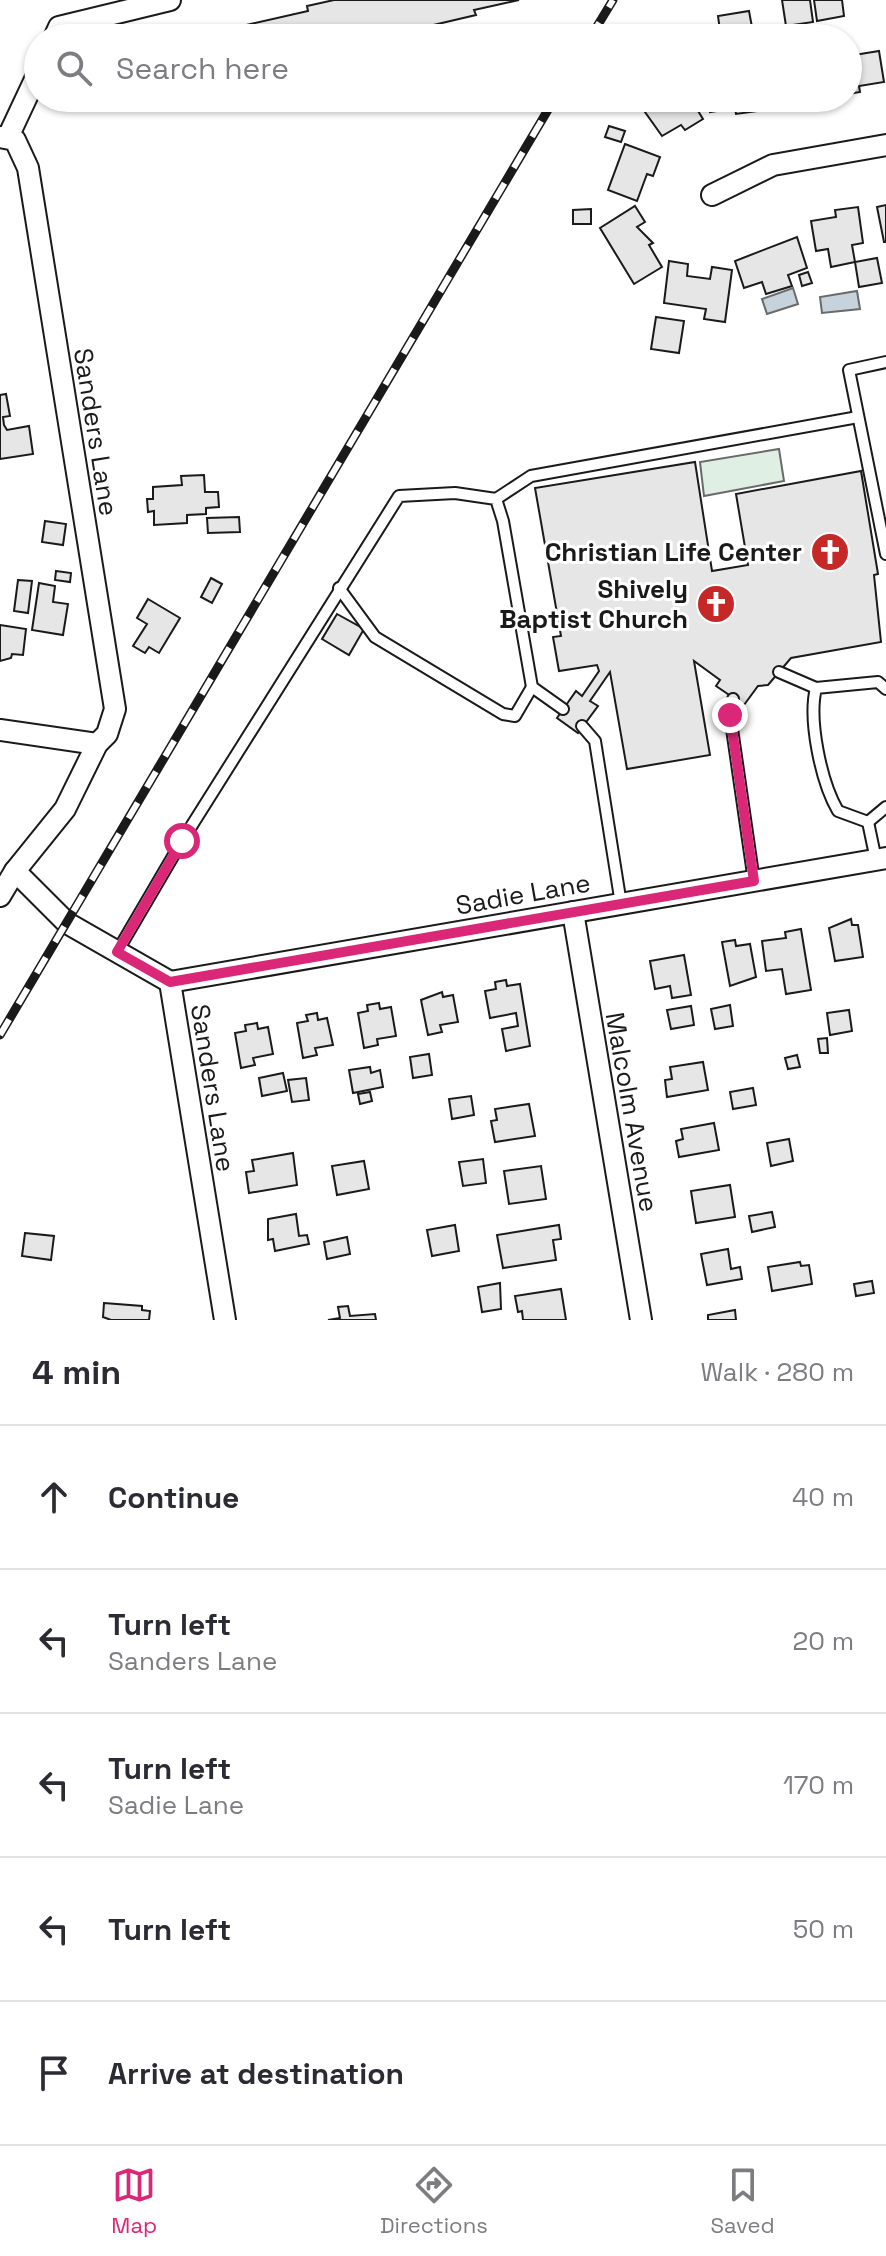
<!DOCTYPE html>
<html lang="en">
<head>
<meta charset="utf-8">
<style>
  :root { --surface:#fff; --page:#f7f7f7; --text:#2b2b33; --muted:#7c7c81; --line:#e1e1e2; --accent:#db2777 }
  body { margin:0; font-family:"Space Grotesk",sans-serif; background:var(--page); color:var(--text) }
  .stop { position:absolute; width:24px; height:24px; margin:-18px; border:6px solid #db2777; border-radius:50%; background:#fff }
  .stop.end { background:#db2777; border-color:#fff; box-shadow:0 2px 8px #0008 }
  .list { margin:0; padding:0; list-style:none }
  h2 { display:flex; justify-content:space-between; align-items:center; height:104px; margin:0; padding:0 32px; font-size:34px }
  h2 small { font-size:26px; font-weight:400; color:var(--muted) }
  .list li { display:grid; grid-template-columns:52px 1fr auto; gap:24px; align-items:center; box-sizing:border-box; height:144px; padding:0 32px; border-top:2px solid var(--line) }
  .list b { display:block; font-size:30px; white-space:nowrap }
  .list p { margin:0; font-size:26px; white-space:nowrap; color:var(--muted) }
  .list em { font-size:26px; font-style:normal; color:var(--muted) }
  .icon { flex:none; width:44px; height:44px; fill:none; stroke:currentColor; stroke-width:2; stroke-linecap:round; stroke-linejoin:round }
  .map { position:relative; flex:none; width:886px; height:1320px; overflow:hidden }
  .search { position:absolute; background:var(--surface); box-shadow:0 2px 6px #0004; left:24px; right:24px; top:24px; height:88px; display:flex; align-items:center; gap:20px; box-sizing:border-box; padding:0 28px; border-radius:44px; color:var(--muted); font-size:30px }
  .sheet { height:824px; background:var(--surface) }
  nav { display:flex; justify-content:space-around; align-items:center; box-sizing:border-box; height:112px; border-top:2px solid var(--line); background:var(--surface); font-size:22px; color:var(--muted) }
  nav a { display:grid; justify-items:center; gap:4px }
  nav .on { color:var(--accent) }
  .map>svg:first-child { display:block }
  .green { fill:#e0efe3; stroke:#6a6a6a; stroke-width:2 }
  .water { fill:#c6d2dc; stroke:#6a6a6a; stroke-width:2 }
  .building { fill:#e6e6e6; stroke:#1a1a1a; stroke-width:2 }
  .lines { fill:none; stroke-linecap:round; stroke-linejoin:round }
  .lane-casing { stroke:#1a1a1a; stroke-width:14 }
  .street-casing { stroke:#1a1a1a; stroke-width:24 }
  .lane { stroke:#fff; stroke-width:10 }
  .street { stroke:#fff; stroke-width:20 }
  .rail-casing { stroke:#1a1a1a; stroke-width:9 }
  .rail { stroke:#fff; stroke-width:6; stroke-dasharray:18; stroke-linecap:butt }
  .route { stroke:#db2777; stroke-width:10 }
  .labels { text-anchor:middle; stroke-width:6; stroke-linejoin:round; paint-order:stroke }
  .street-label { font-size:26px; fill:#1a1a1a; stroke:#fff }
  .poi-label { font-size:26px; font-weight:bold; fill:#1a1a1a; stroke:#fff; text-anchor:end }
</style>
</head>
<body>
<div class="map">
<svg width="886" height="1320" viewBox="0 0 886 1320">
  <rect width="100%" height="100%" fill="#fff"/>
  <!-- green -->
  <path class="green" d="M779,449L784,481L704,496L700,462Z"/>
  <!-- water -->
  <g class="water">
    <path d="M793,288L798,304L767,314L762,299Z"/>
    <path d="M857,291L860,309L822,313L820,297Z"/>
  </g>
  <!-- building -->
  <g class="building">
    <path d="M334,0H519L474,10L476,15L378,38H189L308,11L307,6Z"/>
    <path d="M782,0H810L813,22L786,26Z"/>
    <path d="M814,0H842L844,16L817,21Z"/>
    <path d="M749,11L754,38H721L718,16Z"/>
    <path d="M684,26L686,38H671L669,28Z"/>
    <path d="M879,51L884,82L859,86L860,92L848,94V56Z"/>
    <path d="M668,98H690L703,119L685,130L681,125L662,136L645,112Z"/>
    <path d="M708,98H755L758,111L736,114L735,108L710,112Z"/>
    <path d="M609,126L625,131L621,142L605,137Z"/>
    <path d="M625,144L660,157L653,176L647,174L637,201L608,190Z"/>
    <path d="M886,205V242H884L877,207Z"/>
    <path d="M635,206L645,222L637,227L653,243L649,245L662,267L634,284L600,228Z"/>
    <path d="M858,207L863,243L852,245L855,262L831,267L828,249L816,251L811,221L836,217L835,210Z"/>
    <path d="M591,209V224H573V210Z"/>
    <path d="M797,237L807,268L788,275L792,286L766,294L762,282L744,288L735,261Z"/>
    <path d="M877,258L882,283L859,287L855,262Z"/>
    <path d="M669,261L688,264L687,276L710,279L712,267L732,270L725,322L704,319L706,309L664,303Z"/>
    <path d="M808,272L812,283L802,286L799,275Z"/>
    <path d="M656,317L684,321L679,353L651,349Z"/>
    <path d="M6,394L10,416L3,417L4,425L7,430L29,426L33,454L0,459V395Z"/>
    <path d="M695,462L712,571L748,565L736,494L861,471L878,574L874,575L881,642L791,658L768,685L758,686L744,705L716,686L720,680L694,661L710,755L627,769L610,672L590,701L598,706L578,733L557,718L576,691L582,696L599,671L597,665L559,671L553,637L561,636L535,488Z"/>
    <path d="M204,475L205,492H218L219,507L206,508V514L187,515V523L154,525V511L148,512L147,499H153V487L182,485L181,476Z"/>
    <path d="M239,517L240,532L208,533L207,518Z"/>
    <path d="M45,521L66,524L63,545L42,542Z"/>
    <path d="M56,571L71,573L70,582L55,580Z"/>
    <path d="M211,578L222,584L212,603L201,597Z"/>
    <path d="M18,580L32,581L28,613L14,611Z"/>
    <path d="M39,583L55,586L53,602L68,604L63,635L32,630Z"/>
    <path d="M148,599L180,618L159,653L149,647L145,653L133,646L147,624L137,618Z"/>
    <path d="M337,614L364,629L349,655L322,639Z"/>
    <path d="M0,625L26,629L23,655L12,654L11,658L0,661Z"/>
    <path d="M851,919L852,925H858L863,957L835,961L829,928Z"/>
    <path d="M801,929L811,990L786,994L782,969L766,971L762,941L786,938L785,932Z"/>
    <path d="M735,940L736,946L750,944L756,977L730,986L722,942Z"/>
    <path d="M684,955L691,995L672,998L670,986L655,989L650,961Z"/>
    <path d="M506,980L507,986L520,984L530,1046L506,1051L502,1029L518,1026L516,1013L490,1018L485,991L496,989L495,982Z"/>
    <path d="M442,992L443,997L453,995L458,1022L440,1025L442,1032L428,1035L421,1000Z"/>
    <path d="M379,1003L380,1009L391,1007L396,1036L377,1039L378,1045L364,1048L358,1013L368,1011L367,1005Z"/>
    <path d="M730,1005L733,1026L715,1029L711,1009Z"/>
    <path d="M691,1006L694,1025L671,1029L667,1010Z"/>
    <path d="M849,1010L852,1031L830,1035L827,1013Z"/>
    <path d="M317,1013L318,1020L327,1018L333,1045L315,1048L317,1055L303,1058L297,1023L308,1021L306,1015Z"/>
    <path d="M257,1023L258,1029L268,1027L273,1054L253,1058L255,1065L241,1068L235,1033L246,1031L245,1025Z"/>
    <path d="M827,1038L828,1053H820L818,1039Z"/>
    <path d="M429,1054L432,1075L413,1078L410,1057Z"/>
    <path d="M797,1055L800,1067L788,1069L785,1058Z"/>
    <path d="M703,1062L708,1090L667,1097L665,1080L672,1079L670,1067Z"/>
    <path d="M370,1067L371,1073L380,1070L383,1087L353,1093L349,1070Z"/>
    <path d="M283,1073L287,1091L262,1096L259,1078Z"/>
    <path d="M306,1078L309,1100L292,1102L288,1080Z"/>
    <path d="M753,1088L756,1105L733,1109L730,1092Z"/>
    <path d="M370,1092L372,1101L360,1104L358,1094Z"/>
    <path d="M471,1096L474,1115L452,1119L449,1099Z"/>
    <path d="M529,1104L535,1136L495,1142L491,1121L497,1120L495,1109Z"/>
    <path d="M714,1123L719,1150L679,1157L676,1141L683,1139L681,1129Z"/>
    <path d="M789,1139L793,1161L771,1166L767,1143Z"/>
    <path d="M293,1153L297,1185L249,1193L246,1172L254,1171L252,1160Z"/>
    <path d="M483,1159L486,1183L463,1186L459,1162Z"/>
    <path d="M364,1161L369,1189L337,1195L332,1166Z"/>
    <path d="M541,1166L546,1199L509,1204L504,1171Z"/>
    <path d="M730,1185L735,1217L696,1223L691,1191Z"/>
    <path d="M772,1212L775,1227L752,1232L749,1216Z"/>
    <path d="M296,1214L299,1236L307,1235L309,1244L275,1251L273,1239L268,1240V1219Z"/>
    <path d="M455,1225L459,1251L432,1256L427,1230Z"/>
    <path d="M559,1225L561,1239L553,1240L556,1260L503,1268L497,1235Z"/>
    <path d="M25,1233L54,1236L51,1260L22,1256Z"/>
    <path d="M347,1237L350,1254L327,1259L324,1242Z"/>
    <path d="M728,1249L731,1269L740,1267L742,1279L707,1285L701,1254Z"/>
    <path d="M800,1262L801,1266L809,1265L812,1284L772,1291L768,1267Z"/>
    <path d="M872,1281L874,1293L856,1296L854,1284Z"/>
    <path d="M500,1283L501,1309L482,1312L478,1287Z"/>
    <path d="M561,1289L566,1320H523L522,1311L518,1312L515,1296Z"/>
    <path d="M104,1303L142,1306V1310L150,1311L149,1320H111L103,1317Z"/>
    <path d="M348,1306L350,1316L375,1314L376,1320H328L340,1318L338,1307Z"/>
    <path d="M735,1310L736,1320H708V1315Z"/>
  </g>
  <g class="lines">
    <defs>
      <g id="lane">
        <path d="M886,362L849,370L886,554"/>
        <path d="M496,499L531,476L858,417"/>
        <path d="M339,588L375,637L503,714L515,716L532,687"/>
        <path d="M779,672L816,688"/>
        <path d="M733,699L730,715L754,881"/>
        <path d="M582,726L595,741L621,904"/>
        <path d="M868,822L838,811C821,782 808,720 816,688L878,682L886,689"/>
        <path d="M868,822L876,860"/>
        <path d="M868,822L886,807"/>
        <path d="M117,952L182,841L399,496L455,493L496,499L503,521L532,687L563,709"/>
      </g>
      <g id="street">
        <path d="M54,38L59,27L170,0"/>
        <path d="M0,137L15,140L28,168L115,709L107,734L97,744L65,809L15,871L0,896"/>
        <path d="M8,137L38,73"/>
        <path d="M712,195L773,165L886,145"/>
        <path d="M0,730L97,744"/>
        <path d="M15,871L67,923L170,982L225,1320"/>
        <path d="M573,912L641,1320"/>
        <path d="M170,982L886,858"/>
      </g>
    </defs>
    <!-- lane casing -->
    <use href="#lane" class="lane-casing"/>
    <!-- street casing -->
    <use href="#street" class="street-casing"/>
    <!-- lane -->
    <use href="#lane" class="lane"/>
    <!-- street -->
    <use href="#street" class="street"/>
    <defs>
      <g id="rail">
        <path d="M590,38L613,0"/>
        <path d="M0,1035L555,98"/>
      </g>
    </defs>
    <!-- rail casing -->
    <use href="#rail" class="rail-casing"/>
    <!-- rail -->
    <use href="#rail" class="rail"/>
  </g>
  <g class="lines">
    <!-- route -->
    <path class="route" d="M182,841L117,952L170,982L754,881L730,715"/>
  </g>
  <!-- icons -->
  <defs>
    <symbol id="church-disc" viewBox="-11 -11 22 22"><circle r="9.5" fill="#c62828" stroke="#fff"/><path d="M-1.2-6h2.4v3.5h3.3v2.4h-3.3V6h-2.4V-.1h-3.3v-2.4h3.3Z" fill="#fff"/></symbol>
  </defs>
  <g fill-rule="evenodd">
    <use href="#church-disc" x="808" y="530" width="44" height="44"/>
    <use href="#church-disc" x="694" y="582" width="44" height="44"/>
  </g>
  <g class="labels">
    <!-- street labels -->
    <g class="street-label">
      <text transform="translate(96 432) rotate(81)" y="9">Sanders Lane</text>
      <text transform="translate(523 894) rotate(-10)" y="9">Sadie Lane</text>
      <text transform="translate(213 1088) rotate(81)" y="9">Sanders Lane</text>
      <text transform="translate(632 1112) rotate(80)" y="9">Malcolm Avenue</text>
    </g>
    <!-- poi labels -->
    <g class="poi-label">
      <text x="802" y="561">Christian Life Center</text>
      <text x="688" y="598">Shively<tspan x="688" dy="30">Baptist Church</tspan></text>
    </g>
  </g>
</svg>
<div class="stop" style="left:182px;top:841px"></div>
<div class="stop end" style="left:730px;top:715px"></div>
<div class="search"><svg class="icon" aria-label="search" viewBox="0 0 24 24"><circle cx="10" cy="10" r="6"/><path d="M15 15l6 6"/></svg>Search here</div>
</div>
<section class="sheet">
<h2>4 min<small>Walk · 280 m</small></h2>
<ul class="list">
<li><svg class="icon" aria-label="ahead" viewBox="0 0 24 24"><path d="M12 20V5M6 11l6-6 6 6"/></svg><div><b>Continue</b></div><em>40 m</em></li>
<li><svg class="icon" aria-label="left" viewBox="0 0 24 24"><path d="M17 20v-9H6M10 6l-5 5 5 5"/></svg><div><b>Turn left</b><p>Sanders Lane</p></div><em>20 m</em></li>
<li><svg class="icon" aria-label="left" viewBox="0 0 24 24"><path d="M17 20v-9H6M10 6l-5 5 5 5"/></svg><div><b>Turn left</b><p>Sadie Lane</p></div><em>170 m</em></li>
<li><svg class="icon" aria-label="left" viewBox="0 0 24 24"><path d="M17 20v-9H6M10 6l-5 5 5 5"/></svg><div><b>Turn left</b></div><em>50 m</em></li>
<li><svg class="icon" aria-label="arrive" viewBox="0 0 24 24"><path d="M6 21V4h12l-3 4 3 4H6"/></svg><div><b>Arrive at destination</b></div></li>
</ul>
</section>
<nav>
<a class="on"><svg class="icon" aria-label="map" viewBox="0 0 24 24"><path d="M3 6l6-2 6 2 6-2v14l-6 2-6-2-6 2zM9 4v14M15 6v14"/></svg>Map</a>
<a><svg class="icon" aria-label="directions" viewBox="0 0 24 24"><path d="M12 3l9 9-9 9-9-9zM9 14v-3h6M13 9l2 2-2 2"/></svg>Directions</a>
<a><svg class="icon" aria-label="saved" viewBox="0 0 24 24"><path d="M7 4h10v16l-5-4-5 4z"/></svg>Saved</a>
</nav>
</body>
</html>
